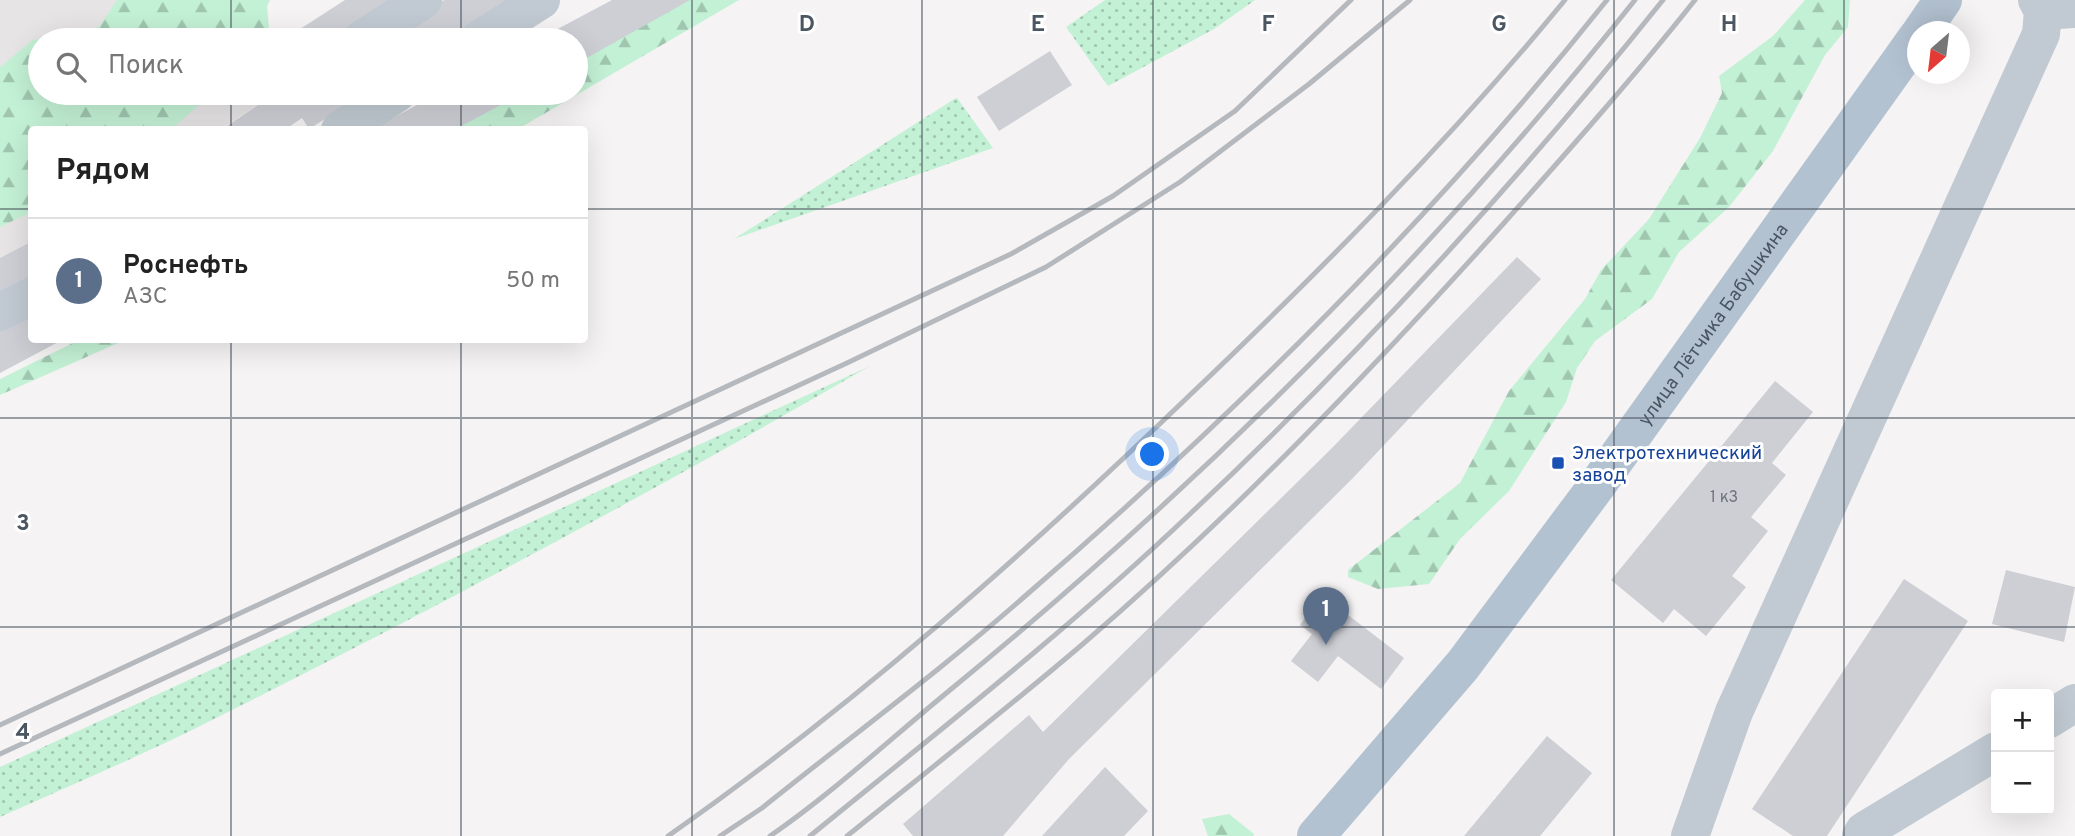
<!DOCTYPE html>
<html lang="ru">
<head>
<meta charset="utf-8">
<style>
  :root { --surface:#fff; --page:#f2f2f2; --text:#222; --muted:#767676; --line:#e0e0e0; --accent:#0b8043 }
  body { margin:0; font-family:Overpass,sans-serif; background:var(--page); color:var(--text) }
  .controls { position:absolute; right:21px; bottom:21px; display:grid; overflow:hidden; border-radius:7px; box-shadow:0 7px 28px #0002 }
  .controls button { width:63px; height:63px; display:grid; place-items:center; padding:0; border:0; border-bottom:2px solid var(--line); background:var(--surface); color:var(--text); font:35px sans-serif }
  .compass { position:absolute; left:1907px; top:21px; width:63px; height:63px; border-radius:50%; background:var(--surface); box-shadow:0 7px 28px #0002; rotate:208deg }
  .you { position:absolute; left:1153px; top:455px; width:24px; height:24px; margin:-18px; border:5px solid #fff; border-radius:50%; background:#1a73e8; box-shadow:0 0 0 10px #1a73e833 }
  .badge { display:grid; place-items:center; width:46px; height:46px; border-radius:50%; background:var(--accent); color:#fff; font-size:23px; font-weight:700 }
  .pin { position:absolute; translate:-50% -58px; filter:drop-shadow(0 2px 4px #0008) }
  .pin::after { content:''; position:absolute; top:37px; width:24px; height:21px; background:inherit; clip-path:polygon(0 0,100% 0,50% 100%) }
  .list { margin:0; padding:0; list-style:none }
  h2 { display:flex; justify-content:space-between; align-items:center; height:91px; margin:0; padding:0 28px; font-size:30px }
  h2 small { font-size:23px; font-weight:400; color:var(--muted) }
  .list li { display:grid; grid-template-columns:46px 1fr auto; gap:21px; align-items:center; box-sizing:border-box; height:126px; padding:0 28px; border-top:2px solid var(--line) }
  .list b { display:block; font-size:26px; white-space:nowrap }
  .list p { margin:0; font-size:23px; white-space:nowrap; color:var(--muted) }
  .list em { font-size:23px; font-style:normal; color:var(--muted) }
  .icon { flex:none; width:38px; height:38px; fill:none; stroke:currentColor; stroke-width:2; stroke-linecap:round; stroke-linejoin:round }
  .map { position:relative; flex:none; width:2075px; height:836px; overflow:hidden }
  .search { position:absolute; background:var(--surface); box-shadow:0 7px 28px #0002; left:28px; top:28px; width:560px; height:77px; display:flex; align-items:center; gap:18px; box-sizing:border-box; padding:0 24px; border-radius:38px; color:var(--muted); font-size:26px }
  .panel { position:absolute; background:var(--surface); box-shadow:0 7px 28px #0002; left:28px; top:126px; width:560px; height:217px; border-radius:7px }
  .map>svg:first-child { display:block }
  .education { fill:#e6e4e5 }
  .grass { fill:url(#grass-dots) }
  .forest { fill:url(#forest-firs) }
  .building { fill:#cdcfd5 }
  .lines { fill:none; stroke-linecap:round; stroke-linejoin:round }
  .minor { stroke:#c1cad2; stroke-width:38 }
  .major { stroke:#b3c2d1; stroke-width:38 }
  .rail { stroke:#b5b8bd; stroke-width:5 }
  .grid { fill:none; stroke:#4a5661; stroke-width:2; stroke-opacity:0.55 }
  .transit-dot { fill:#1a4fb4; stroke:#fff; stroke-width:2.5 }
  .labels { text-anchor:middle; stroke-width:6; stroke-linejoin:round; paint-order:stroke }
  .number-label { font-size:16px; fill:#6b747e }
  .street-label { font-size:19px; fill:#4a5661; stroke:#fff }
  .transit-label { font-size:19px; fill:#164399; stroke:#fff; text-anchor:start }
  .grid-label { font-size:23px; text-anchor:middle; font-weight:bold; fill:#4a5661; stroke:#fff; stroke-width:6; stroke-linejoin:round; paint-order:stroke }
</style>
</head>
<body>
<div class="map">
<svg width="2075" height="836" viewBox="0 0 2075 836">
  <defs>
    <pattern id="grass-dots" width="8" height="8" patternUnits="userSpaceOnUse" patternTransform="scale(1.75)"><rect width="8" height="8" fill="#c3f1d5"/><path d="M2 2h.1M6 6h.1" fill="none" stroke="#a0c6b0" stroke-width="1.8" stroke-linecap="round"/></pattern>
    <pattern id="forest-firs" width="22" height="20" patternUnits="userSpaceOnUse" patternTransform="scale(1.75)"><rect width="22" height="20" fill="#c3f1d5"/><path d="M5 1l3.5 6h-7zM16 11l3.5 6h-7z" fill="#a0c6b0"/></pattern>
  </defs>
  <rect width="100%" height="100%" fill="#f5f3f3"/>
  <!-- education -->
  <path class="education" d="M0,0H244L40,40V93H276L221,129L32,130L31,241L0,258Z"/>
  <!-- grass -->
  <g class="grass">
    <path d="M1105,0H1255L1214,29L1108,86L1066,27Z"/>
    <path d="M957,98L993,148L734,239L956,98Z"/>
    <path d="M870,366C654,491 435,609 212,720C143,755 71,785 0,817V767Z"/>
  </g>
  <!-- forest -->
  <g class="forest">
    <path d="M117,0H270L267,6L270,39L40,40V93H212L172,129L32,130L31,212L0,227V67L33,40L99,27Z"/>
    <path d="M680,0H739L518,129L423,130L482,93H576V64Z"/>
    <path d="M1805,0H1850L1848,27L1825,55L1773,151L1729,207L1679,252L1652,299L1595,341L1577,368L1566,402L1509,491L1460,539L1429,584L1378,589L1348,577V570L1460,483L1509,391L1585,299L1601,270L1649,219L1700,138L1722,93L1719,76L1773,36Z"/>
    <path d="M79,340H125L0,395V379Z"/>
    <path d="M1229,814L1254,834L1253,836H1208L1202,819Z"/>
  </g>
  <!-- building -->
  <g class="building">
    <path d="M345,0H402L340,40H299L294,33Z"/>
    <path d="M444,0H510L448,40H382Z"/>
    <path d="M612,0H690L576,64V40H537Z"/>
    <path d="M1050,51L1072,85L999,131L977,97Z"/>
    <path d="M276,93H366L309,129L302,118L284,130H221Z"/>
    <path d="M439,93H523L454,130H371Z"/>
    <path d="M32,241V276L0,291V258Z"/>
    <path d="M1517,257L1541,279L1352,479L1069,759L1003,836H913L903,824L1029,715L1043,732L1331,449Z"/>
    <path d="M32,311V340H62L0,373V328Z"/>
    <path d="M1775,381L1813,412L1772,463L1786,475L1751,517L1768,531L1732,576L1746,587L1706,636L1674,609L1663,623L1611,580Z"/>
    <path d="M2006,570L2075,587L2064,642L1992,624Z"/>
    <path d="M1904,579L1968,621L1827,836H1793L1752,809Z"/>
    <path d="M1322,595L1404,658L1381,689L1338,656L1318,682L1291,661L1312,634L1300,625Z"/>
    <path d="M1547,736L1592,773L1540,836H1464Z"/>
    <path d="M1105,767L1148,811L1124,836H1042Z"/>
  </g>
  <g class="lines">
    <!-- minor -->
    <g class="minor">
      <path d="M2043,11L2075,9"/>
      <path d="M361,40L423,0"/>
      <path d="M478,40L541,0"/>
      <path d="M340,130L397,93"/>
      <path d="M0,312L32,296"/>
      <path d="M2049,719L2075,703"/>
      <path d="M1690,836L1734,712L2041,34L2043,11L2037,0"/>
      <path d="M1861,836L1864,831L1996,751"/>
    </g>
    <!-- major -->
    <g class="major">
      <path d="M1921,32L1943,0"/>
      <path id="s1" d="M1316,836L1463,665L1598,484L1918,36"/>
    </g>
    <!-- rail -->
    <g class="rail">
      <path d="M0,725L1011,254L1113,196L1235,111L1351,0"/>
      <path d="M0,754L847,363L1046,267L1180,182L1309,84L1410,0"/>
      <path d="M668,836C855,705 1027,552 1191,394C1322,269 1450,140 1565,0"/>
      <path d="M720,836L762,808C849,738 940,671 1024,597C1234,416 1434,217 1607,0"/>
      <path d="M770,836C831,794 887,742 944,695C1196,489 1432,255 1635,0"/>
      <path d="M810,836C939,731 1070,628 1191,513C1360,354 1518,181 1663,0"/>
      <path d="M847,836C926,772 1007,709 1084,643C1234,514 1372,370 1504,223C1569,150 1634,77 1695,0"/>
    </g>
  </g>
  <!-- grid -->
  <path class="grid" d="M231,0V40M461,0V40M692,0V836M922,0V836M1153,0V836M1383,0V836M1614,0V836M1844,0V836M231,93V130M461,93V130M0,209H32M584,209H2075M231,340V836M461,340V836M0,418H2075M0,627H2075"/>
  <!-- markers -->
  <rect class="transit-dot" x="1551" y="456" width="14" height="14" rx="3.5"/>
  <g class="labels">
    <!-- number labels -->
    <g class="number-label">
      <text x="1724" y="502">1 к3</text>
    </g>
    <!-- street labels -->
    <g class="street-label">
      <text dy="7" stroke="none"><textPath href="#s1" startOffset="648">улица Лётчика Бабушкина</textPath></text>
    </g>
    <!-- transit labels -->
    <g class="transit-label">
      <text x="1572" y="459">Электротехнический<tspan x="1572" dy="22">завод</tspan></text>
    </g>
  </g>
  <g class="grid-label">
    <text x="807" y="31">D</text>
    <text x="1038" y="31">E</text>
    <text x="1268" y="31">F</text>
    <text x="1499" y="31">G</text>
    <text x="1729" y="31">H</text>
    <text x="23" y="530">3</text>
    <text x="23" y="739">4</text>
  </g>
</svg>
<div class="controls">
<button>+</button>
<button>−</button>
</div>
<svg class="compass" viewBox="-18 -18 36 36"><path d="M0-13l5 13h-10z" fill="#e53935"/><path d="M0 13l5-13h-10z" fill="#767676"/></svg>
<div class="you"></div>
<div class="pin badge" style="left:1326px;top:645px;background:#5c6f8a">1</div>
<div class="search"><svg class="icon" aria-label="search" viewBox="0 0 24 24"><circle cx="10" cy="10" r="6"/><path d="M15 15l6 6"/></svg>Поиск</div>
<section class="panel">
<h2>Рядом<small></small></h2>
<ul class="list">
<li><span class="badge" style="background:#5c6f8a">1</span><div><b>Роснефть</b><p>АЗС</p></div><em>50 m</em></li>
</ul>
</section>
</div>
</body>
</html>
